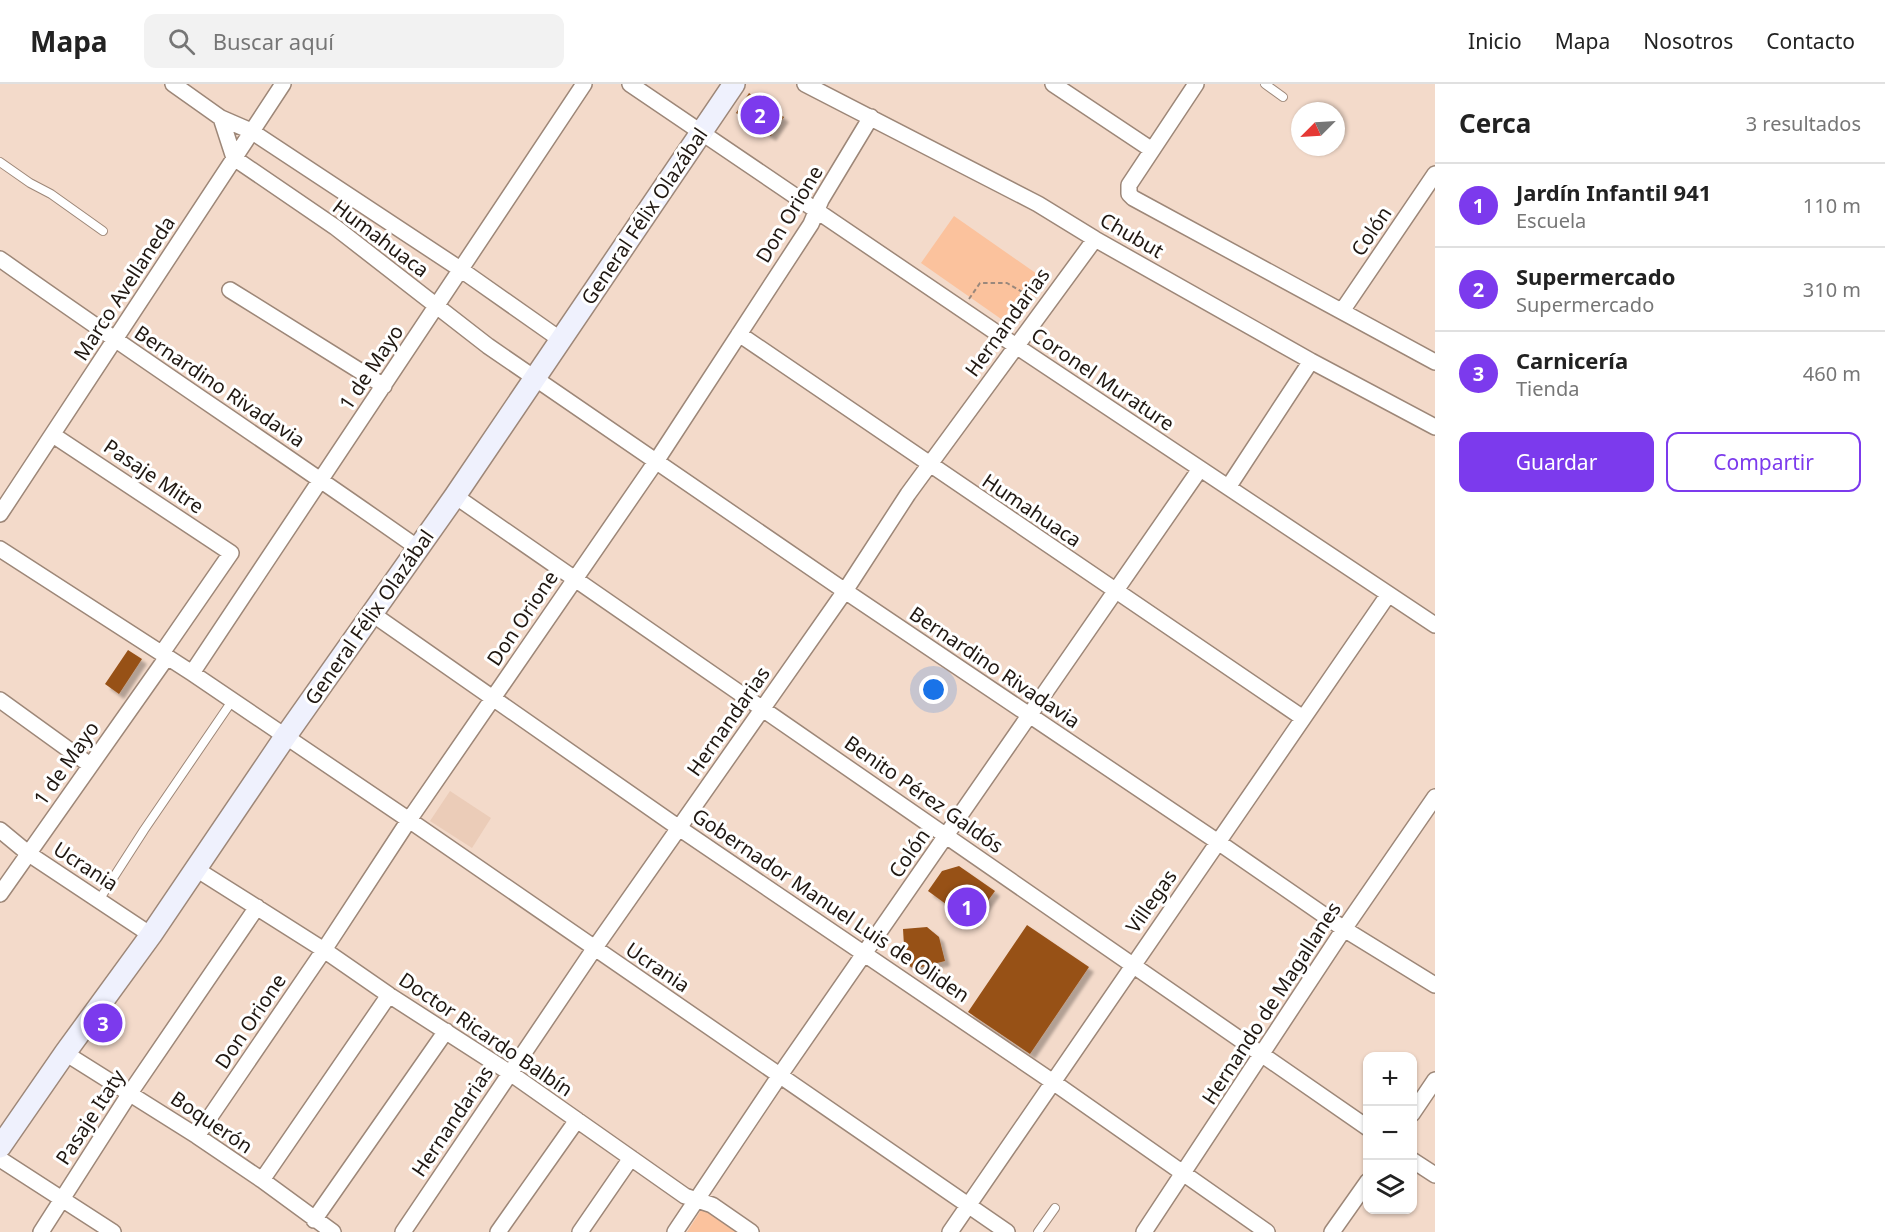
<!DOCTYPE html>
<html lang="es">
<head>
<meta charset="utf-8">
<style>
  body { margin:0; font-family:"Noto Sans",sans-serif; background:#f2f2f2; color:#222 }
  .controls { position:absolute; right:18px; bottom:18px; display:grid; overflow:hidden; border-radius:12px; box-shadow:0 2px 4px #0004 }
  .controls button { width:54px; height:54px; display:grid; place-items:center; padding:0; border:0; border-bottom:2px solid #e0e0e0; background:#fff; color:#222; font:30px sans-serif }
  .compass { position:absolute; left:1291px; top:18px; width:54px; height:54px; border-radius:50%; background:#fff; box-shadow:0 2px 4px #0004; rotate:246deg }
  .you { position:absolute; left:934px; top:606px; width:21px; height:21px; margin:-15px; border:4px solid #fff; border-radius:50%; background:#1a73e8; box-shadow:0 0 0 9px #1a73e833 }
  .badge { display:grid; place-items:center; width:39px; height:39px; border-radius:50%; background:#7c3aed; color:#fff; font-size:20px; font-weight:700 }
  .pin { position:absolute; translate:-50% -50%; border:3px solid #fff; box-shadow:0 2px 6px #0006 }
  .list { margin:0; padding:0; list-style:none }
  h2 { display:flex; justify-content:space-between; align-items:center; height:78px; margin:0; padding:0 24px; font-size:26px }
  h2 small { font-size:20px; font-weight:400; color:#767676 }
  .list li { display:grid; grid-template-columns:39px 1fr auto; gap:18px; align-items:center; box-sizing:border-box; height:84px; padding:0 24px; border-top:2px solid #e0e0e0 }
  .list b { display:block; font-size:22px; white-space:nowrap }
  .list p { margin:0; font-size:20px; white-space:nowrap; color:#767676 }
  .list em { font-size:20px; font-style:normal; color:#767676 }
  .actions { display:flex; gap:12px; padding:18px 24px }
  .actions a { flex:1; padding:14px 0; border:2px solid #7c3aed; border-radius:12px; text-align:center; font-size:21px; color:#7c3aed }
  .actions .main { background:#7c3aed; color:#fff }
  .icon { flex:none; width:33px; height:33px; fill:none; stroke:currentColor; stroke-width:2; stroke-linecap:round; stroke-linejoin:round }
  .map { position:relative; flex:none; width:1435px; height:1148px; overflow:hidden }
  header { display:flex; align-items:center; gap:36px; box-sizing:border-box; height:84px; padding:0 30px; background:#fff; border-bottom:2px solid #e0e0e0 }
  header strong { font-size:28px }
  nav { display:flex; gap:33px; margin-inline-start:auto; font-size:21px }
  .search { width:420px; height:54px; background:#f2f2f2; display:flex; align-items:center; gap:15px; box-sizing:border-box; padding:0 21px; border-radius:12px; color:#767676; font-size:22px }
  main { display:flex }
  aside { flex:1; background:#fff }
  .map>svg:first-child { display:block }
  .built { fill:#ebccb8 }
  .green { fill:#fbc29d }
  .building { fill:#975117; filter:url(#shadow) }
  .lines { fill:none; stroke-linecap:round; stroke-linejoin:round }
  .lane-casing { stroke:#9d8778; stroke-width:10 }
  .street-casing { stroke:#9d8778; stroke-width:18 }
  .secondary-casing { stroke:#9d8778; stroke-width:24 }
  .path { stroke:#9a887c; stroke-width:2; stroke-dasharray:4.5 3; stroke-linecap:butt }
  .lane { stroke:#fff; stroke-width:8 }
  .street { stroke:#fff; stroke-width:15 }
  .secondary { stroke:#eff1fd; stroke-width:21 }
  .labels { text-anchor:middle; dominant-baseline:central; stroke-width:6; stroke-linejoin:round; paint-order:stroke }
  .street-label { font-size:20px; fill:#1f1711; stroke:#fff }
</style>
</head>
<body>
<header>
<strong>Mapa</strong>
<div class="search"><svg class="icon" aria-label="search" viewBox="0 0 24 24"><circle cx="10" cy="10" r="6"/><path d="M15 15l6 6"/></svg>Buscar aquí</div>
<nav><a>Inicio</a><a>Mapa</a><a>Nosotros</a><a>Contacto</a></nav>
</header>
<main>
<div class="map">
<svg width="1435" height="1148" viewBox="0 0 1435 1148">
  <defs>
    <filter id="shadow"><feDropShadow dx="5" dy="5" stdDeviation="1.5" flood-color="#0004"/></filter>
  </defs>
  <rect width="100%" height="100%" fill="#f3daca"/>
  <!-- built -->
  <path class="built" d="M450,707L491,734L472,764L430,737Z"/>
  <!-- green -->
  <path class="green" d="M954,132L1047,197L1014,244L921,179Z
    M703,1123L740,1148H687Z"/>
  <!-- building -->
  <path class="building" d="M749,9L784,33L771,52L736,29Z
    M128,566L142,575L119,610L105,600Z
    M959,782L995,807L972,839L928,807L942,787Z
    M1027,841L1089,883L1030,970L968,928Z
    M927,843L939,853L945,877L914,885L905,879L903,845Z"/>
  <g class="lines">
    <!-- lane casing -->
    <g class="lane-casing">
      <path id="lane" d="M1265,0L1283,13
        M0,78L30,99L51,110L103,147
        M99,816L144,746L232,617
        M1038,1148L1055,1124"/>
    </g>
    <!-- street casing -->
    <g class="street-casing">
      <path id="street" d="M173,0L221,34L251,47L460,185L561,256
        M630,0L1016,262L1435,541
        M805,0L1038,120L1095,155L1311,277L1435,343
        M1053,0L1152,66
        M1196,0L1129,101V110L1133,114L1435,278
        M221,34L234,74L335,143L488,262L845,507L1218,758L1344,845L1435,901
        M0,175C138,273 279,366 418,464
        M230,206L384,302
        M1342,227L1435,90
        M739,250L1303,634
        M53,351L231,469L162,569
        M1229,402L1311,277
        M455,412L1368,1044
        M0,430L283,0
        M0,465L192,589L409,736L1007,1148
        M371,529L679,744L1053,998L1267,1148
        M192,589L584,0
        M0,616L90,681
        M0,746L29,770L151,851
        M196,785L324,866L389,911L510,989L685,1112L712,1121L751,1148
        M0,810L167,573
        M65,969L197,1052L262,1096L333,1148
        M1412,1030L1435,996
        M197,1052L324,866L409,736L657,376L811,140L821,116L871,33
        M0,1075L113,1148
        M1412,1076L1435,1091
        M262,1096L389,911
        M314,1136L446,947
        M41,1148L130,1009L257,823
        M403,1148L594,865L845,507L908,410L1095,155
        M498,1148L577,1036
        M580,1148L631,1074
        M675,1148L780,991L1200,385
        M950,1148L1388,511
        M1144,1148L1344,845L1435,713
        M1332,1148L1368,1097"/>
    </g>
    <!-- secondary casing -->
    <g class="secondary-casing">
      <path id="secondary" d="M0,1063L65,969L151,851L285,653L455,412L734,0"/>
    </g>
    <!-- path -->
    <path class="path" d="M969,215L980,199H1007L1034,215"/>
    <!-- lane -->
    <use href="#lane" class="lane"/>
    <!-- street -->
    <use href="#street" class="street"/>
    <!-- secondary -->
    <use href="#secondary" class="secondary"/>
  </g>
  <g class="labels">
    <!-- street labels -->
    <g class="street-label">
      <text transform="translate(789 130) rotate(-59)">Don Orione</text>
      <text transform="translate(644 132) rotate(-56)">General Félix Olazábal</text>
      <text transform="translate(1371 147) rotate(-56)">Colón</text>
      <text transform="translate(1132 151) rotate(30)">Chubut</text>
      <text transform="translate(381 154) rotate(37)">Humahuaca</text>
      <text transform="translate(124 204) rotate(-57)">Marco Avellaneda</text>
      <text transform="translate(1007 238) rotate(-54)">Hernandarias</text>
      <text transform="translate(371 283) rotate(-56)">1 de Mayo</text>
      <text transform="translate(1103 295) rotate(34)">Coronel Murature</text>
      <text transform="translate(220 302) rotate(34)">Bernardino Rivadavia</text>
      <text transform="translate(154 392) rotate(34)">Pasaje Mitre</text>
      <text transform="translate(1032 426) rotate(34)">Humahuaca</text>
      <text transform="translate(369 533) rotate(-55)">General Félix Olazábal</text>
      <text transform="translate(522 534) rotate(-56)">Don Orione</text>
      <text transform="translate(995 583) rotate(34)">Bernardino Rivadavia</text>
      <text transform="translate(728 637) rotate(-55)">Hernandarias</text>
      <text transform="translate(66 679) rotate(-55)">1 de Mayo</text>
      <text transform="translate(924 710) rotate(35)">Benito Pérez Galdós</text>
      <text transform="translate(909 769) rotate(-55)">Colón</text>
      <text transform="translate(86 782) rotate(33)">Ucrania</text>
      <text transform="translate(1151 817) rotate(-55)">Villegas</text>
      <text transform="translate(831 821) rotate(34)">Gobernador Manuel Luis de Oliden</text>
      <text transform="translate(658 883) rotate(34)">Ucrania</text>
      <text transform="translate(1271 919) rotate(-57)">Hernando de Magallanes</text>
      <text transform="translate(250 937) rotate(-56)">Don Orione</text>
      <text transform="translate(486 950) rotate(34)">Doctor Ricardo Balbín</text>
      <text transform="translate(90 1033) rotate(-57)">Pasaje Itaty</text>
      <text transform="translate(452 1037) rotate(-56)">Hernandarias</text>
      <text transform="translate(212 1038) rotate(34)">Boquerón</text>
    </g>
  </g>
</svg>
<div class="controls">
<button>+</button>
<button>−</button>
<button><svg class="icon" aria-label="layers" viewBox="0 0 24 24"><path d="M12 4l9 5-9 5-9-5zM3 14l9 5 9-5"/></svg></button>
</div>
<svg class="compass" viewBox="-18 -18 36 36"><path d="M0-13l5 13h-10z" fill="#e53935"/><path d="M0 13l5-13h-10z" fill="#767676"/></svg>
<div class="you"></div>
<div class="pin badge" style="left:967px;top:823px">1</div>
<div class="pin badge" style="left:760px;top:31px">2</div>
<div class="pin badge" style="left:103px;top:939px">3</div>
</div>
<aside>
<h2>Cerca<small>3 resultados</small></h2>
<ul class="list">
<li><span class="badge">1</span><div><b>Jardín Infantil 941</b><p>Escuela</p></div><em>110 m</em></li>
<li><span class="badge">2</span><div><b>Supermercado</b><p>Supermercado</p></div><em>310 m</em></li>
<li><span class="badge">3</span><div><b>Carnicería</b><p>Tienda</p></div><em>460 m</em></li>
</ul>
<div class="actions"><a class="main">Guardar</a><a>Compartir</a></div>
</aside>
</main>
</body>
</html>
